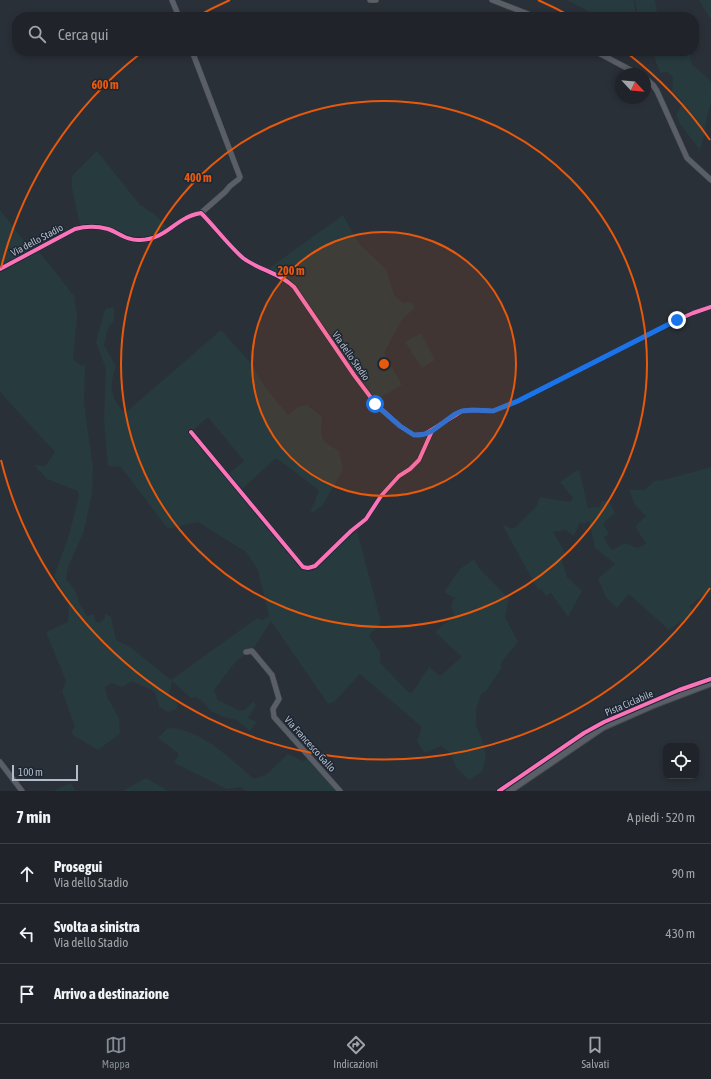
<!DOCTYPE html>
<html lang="it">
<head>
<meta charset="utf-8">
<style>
  body { margin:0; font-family:"Asap Condensed",sans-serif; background:#282c32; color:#f1f3f6 }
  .controls { position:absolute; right:12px; bottom:12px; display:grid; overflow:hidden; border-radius:8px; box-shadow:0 2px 6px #0003 }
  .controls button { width:36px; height:36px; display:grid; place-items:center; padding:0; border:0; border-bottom:1px solid #3d4147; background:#20242a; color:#f1f3f6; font:20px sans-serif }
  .compass { position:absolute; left:615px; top:68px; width:36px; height:36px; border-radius:50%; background:#20242a; box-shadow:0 2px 6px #0003; rotate:116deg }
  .scale { position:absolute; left:12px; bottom:10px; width:66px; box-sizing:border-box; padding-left:4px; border:2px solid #b4bcc9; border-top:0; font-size:11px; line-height:14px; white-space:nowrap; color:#b4bcc9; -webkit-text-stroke:3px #1d2633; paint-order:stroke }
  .stop { position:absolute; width:12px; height:12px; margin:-9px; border:3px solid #1a73e8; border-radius:50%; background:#fff }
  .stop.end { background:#1a73e8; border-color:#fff; box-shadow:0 1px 4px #0008 }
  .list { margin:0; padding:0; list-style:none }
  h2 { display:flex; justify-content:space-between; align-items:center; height:52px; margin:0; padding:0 16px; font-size:17px }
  h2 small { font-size:13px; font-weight:400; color:#a2a4a8 }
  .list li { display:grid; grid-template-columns:26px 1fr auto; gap:12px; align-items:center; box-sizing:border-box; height:60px; padding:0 16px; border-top:1px solid #3d4147 }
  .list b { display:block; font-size:15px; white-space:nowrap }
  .list p { margin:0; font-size:13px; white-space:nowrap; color:#a2a4a8 }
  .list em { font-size:13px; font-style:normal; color:#a2a4a8 }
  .icon { flex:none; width:22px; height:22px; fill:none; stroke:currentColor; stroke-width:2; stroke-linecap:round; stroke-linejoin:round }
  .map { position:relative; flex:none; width:711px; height:791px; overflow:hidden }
  .search { position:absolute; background:#20242a; box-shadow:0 2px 6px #0003; left:12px; right:12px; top:12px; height:44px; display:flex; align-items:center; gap:10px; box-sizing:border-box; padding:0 14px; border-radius:16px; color:#a2a4a8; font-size:15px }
  .sheet { height:232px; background:#20242a }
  nav { display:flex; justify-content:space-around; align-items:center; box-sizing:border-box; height:56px; border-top:1px solid #3d4147; background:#20242a; font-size:11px; color:#a2a4a8 }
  nav a { display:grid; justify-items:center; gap:2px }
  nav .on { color:#848b96 }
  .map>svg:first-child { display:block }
  .green { fill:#273a3e; fill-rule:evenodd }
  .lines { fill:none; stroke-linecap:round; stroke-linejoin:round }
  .minor-casing { stroke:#484c53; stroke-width:6 }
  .tertiary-casing { stroke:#484c53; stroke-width:8 }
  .minor { stroke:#5a5e66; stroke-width:5 }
  .tertiary { stroke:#5a5e66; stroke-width:6 }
  .cycleway-casing { stroke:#1d2633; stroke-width:6 }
  .cycleway { stroke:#fb73b8; stroke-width:4 }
  .route { stroke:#1a73e8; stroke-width:5 }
  .ring { fill:none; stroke:#e8590c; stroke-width:2 }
  .labels { text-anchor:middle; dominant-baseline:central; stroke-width:3; stroke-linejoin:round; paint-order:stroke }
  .street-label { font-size:10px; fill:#b4bcc9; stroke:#1d2633 }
  .centre { fill:#e8590c; stroke:#1d2633; stroke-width:2 }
  .ring-label { font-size:12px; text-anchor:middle; font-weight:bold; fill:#e8590c; stroke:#1d2633; stroke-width:3; stroke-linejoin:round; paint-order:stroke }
</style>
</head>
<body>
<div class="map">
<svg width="711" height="791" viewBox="0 0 711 791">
  <rect width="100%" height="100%" fill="#2a3038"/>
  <!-- green -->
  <path class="green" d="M567,0H634L636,17H594L588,11Z
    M635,0H655L657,14L660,17H638Z
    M699,0H711V20Z
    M666,51H689L692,65L701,72L711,82V103L707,115L704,136L700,150L680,124L676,115L683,102L672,91L673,78L668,72L660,73L654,56Z
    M97,151L140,205L154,214L169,229L150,238L139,239L95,224L80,225L72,188V176Z
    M0,210L32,251L0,269Z
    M343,215L359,244L386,269L394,295L403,303L411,302L415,307L401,321L384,353L402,385L377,399L361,383L292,281L269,268Z
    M39,251L74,296L77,317L73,359L81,366L85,364L84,403L93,468L92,493L84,531L68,567L66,579L75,590L80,605L87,616L94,614L95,621L99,623L105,618V613L111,617L116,640L129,646L171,680L257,618L262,620L269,616L258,570L246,552L198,522L168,529L121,467L108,466L104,421L106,369L96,342L105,309L114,307V320L108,328L104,345L116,366C109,386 110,397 125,413L221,330L250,362L265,387L288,415L300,406L307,405L322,417C320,438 320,441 339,451L343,470L322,506L310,514L319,490L276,458L241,490L308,566L309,572L315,570L357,530L381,622L369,636L380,652V662L408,692L412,693L429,667L440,676L462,657L435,632L454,616L451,606L454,599H456L444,592L460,569L474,559L479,568L509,599L505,617L518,642L501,663V669L486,691L481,694L476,710V725L484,745L486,756L482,772L469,780L456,767L450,753L441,746L425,753L417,742L422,727L360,674L335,701L328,704L271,621L254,648L236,661L214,690L218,700L240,711L245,710L253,701L256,705L248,718L257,722L250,731L235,719L223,717L211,711L201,700L195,697L191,698L172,681L169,694L178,705L175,710L168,712L159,707L155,692L132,681L122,687L112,683L105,687L107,697L119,718L120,734L98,750L71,734L75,726L62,691L66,681L46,632L68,622L69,601L54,576L69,535L79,496L77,491L47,479L34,465L45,466L55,452L0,392V273ZM208,417L244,461L228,474L192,431Z
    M421,333L435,360L422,368L405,342Z
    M711,467V590L689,606L694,613L669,630L629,594L617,608L606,597L598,579L615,564L595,548L589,521L584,524L580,522L574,536L565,530L553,532L566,554L561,557L567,577L582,591L568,617L551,593L546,596L541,589L538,590L502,524L512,529L516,527L536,507L540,497L570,502L573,498L560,482L579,469L588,508L600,507L601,501H609L615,513L603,524L609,534L604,537L606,542L612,550L625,543L637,548L646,544L635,526L646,516L635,505L629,490H645L654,481L664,480Z
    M168,728C202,729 229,758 254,779L266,775L288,754L303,761L309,757L338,791H247L240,787L227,789L174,763L179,754L158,738Z
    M146,778L168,791H124V790Z
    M71,783L75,791H53Z"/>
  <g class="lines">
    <!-- minor casing -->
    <g class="minor-casing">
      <path id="minor" d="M172,0L179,17
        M370,0H376
        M492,0L536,17
        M192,51L240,177L239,179L230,186L225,192L201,213
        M595,51L638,74
        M645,78L653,85L657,91L687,158L711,180
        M0,269L75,229C86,226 97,226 108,229C119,233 128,241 140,240C162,239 169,227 186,218C191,215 196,214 201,213C215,227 228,245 243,258C259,270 280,273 294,287L354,375L375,403L400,426L414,435L425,434L462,411L473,410L493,411L518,401L677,320L693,313L711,307
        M191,432L303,567L308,568L315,566L351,531L366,519L381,496L399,476L410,469L419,460L432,431
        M246,652L252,651L272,675L279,699L273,709L274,717L340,791
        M0,762L22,791"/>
    </g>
    <!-- tertiary casing -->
    <g class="tertiary-casing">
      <path id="tertiary" d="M509,791L603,727L653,705L711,683"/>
    </g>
    <!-- minor -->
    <use href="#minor" class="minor"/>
    <!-- tertiary -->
    <use href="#tertiary" class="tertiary"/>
    <!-- cycleway casing -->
    <g class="cycleway-casing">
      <path id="cycleway" d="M0,269L75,229C86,226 97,226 108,229C119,233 128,241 140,240C162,239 169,227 186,218C191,215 196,214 201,213C215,227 228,245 243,258C259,270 280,273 294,287L354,375L375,403L400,426L414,435L425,434L462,411L473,410L493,411L518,401L677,320L693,313L711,307
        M191,432L303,567L308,568L315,566L351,531L366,519L381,496L399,476L410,469L419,460L432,431
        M499,791L584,733L604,722L679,690L711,679"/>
    </g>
    <!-- cycleway -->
    <use href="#cycleway" class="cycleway"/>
  </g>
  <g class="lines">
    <!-- route -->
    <path class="route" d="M375,404L400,426L414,435H419L425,434L432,431L455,414L462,411L473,410L493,411L518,401L677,320"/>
  </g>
  <!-- distance rings -->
  <circle cx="384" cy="364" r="132" fill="#e8590c" fill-opacity=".12"/>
  <g class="ring">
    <circle cx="384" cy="364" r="132"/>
    <circle cx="384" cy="364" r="263"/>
    <path d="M710 588A395 395 0 0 1 1 460M1 268A395 395 0 0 1 141 53M196 17A395 395 0 0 1 230 0M538 0A395 395 0 0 1 572 17M627 53A395 395 0 0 1 710 140"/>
  </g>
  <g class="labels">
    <!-- street labels -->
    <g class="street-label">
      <text transform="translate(37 240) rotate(-28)">Via dello Stadio</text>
      <text transform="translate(351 356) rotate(55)">Via dello Stadio</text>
      <text transform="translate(629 703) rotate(-23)">Pista Ciclabile</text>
      <text transform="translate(310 744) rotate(48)">Via Francesco Gallo</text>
    </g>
  </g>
  <circle cx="384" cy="364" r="6" class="centre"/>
  <g class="ring-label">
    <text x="105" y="89">600 m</text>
    <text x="198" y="182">400 m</text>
    <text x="291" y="275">200 m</text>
  </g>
</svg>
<div class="controls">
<button><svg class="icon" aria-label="locate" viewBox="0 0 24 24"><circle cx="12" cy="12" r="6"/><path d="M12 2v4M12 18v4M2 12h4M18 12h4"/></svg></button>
</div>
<svg class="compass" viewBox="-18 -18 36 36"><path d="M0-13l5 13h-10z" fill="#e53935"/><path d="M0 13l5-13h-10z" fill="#a2a4a8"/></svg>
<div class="scale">100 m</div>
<div class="stop" style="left:375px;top:404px"></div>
<div class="stop end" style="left:677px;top:320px"></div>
<div class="search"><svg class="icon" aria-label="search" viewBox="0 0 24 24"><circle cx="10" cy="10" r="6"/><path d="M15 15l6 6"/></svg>Cerca qui</div>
</div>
<section class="sheet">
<h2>7 min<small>A piedi · 520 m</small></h2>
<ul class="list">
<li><svg class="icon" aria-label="ahead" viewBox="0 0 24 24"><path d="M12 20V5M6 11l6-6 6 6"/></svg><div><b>Prosegui</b><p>Via dello Stadio</p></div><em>90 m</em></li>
<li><svg class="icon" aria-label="left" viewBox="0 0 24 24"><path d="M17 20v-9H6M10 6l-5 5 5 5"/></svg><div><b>Svolta a sinistra</b><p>Via dello Stadio</p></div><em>430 m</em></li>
<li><svg class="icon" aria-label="arrive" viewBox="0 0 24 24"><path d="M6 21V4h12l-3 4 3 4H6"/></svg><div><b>Arrivo a destinazione</b></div></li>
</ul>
</section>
<nav>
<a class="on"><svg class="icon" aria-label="map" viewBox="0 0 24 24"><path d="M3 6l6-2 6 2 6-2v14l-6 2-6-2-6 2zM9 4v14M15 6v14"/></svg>Mappa</a>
<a><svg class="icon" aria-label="directions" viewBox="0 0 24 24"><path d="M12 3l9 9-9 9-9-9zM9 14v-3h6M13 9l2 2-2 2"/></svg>Indicazioni</a>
<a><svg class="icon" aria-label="saved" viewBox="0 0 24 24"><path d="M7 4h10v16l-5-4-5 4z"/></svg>Salvati</a>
</nav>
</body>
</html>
